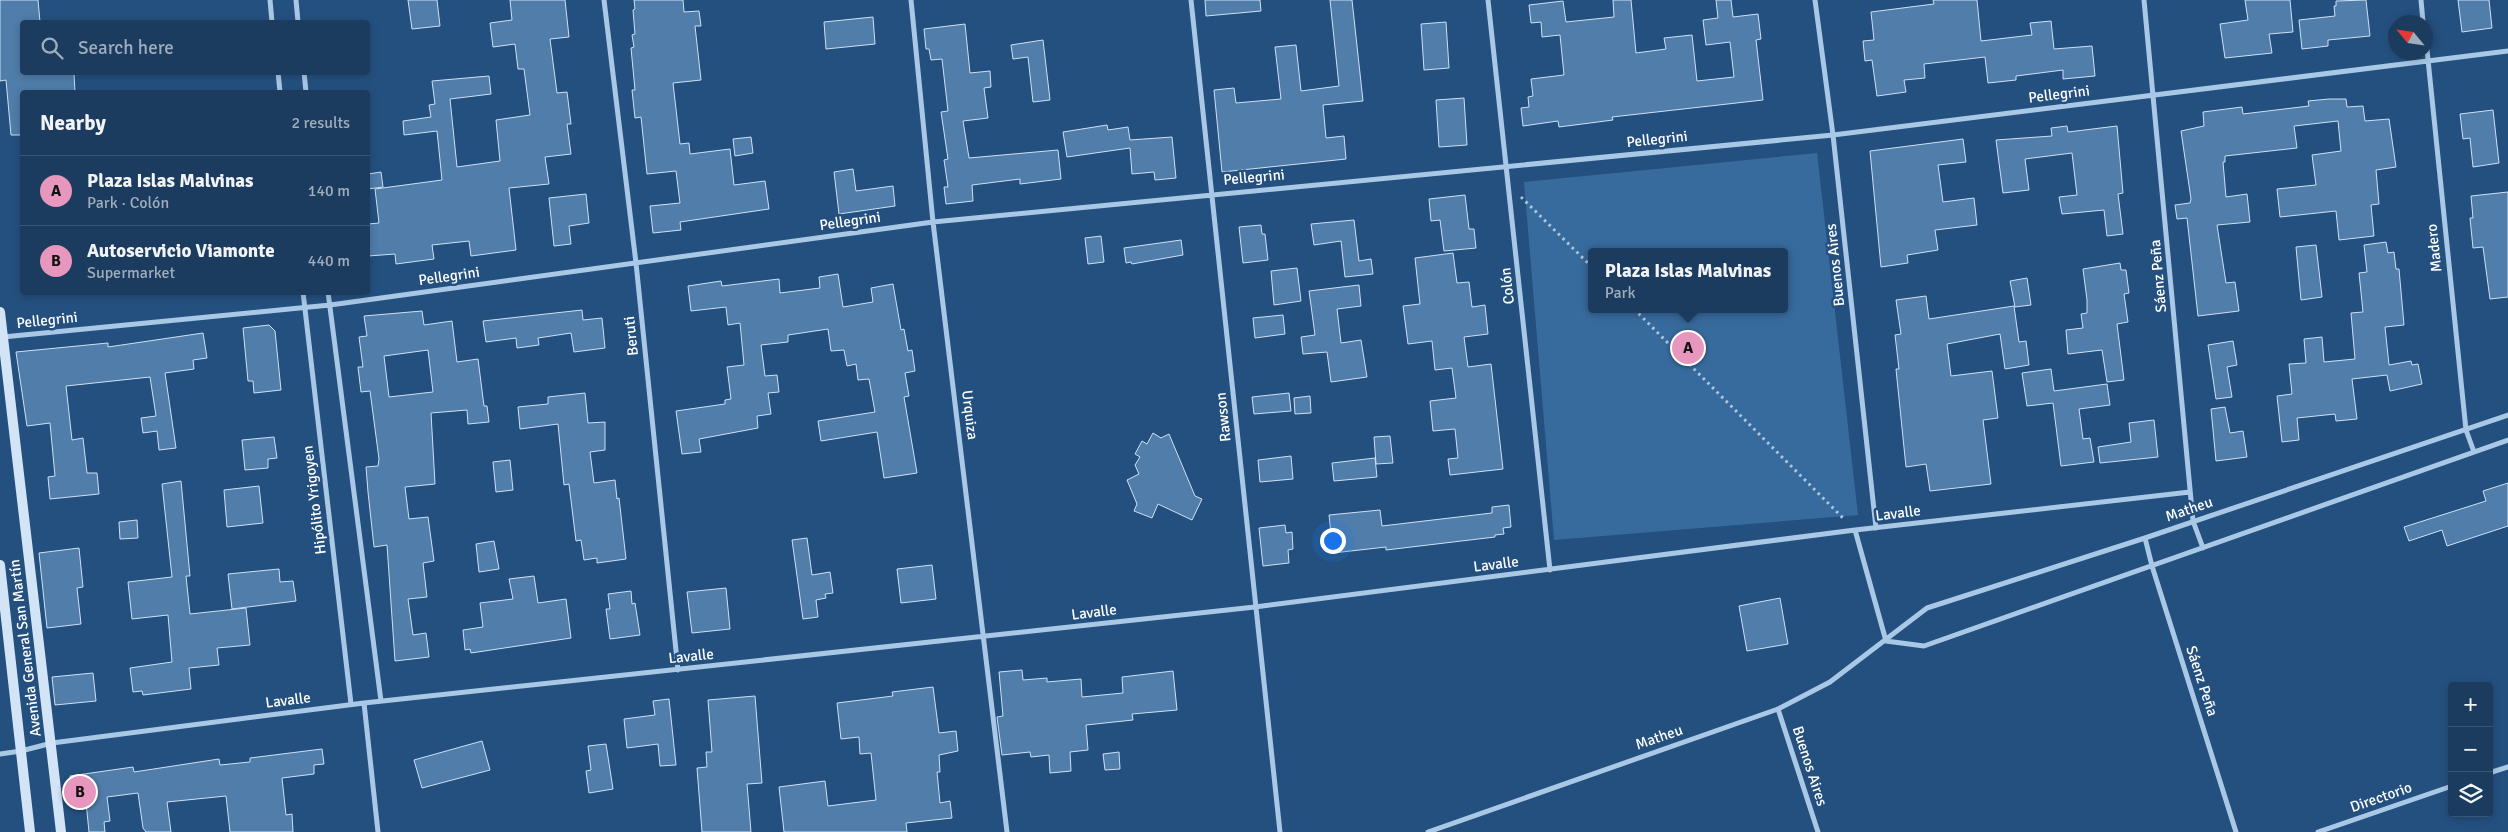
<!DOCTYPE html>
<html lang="en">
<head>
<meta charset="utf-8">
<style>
  body { margin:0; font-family:Signika,sans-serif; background:#244365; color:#f1f3f6 }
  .controls { position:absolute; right:15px; bottom:15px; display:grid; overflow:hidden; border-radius:5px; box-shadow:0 2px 8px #0003 }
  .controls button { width:45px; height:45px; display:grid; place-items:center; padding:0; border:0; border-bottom:1px solid #395674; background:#1b3c5f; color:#f1f3f6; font:25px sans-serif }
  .compass { position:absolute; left:2388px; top:15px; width:45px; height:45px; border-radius:50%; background:#1b3c5f; box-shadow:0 2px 8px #0003; rotate:299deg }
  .you { position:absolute; left:1332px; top:540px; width:18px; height:18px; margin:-12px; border:4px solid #fff; border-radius:50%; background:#1a73e8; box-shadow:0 0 0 8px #1a73e833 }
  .badge { display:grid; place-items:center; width:32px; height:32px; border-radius:50%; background:#e797bd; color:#111; font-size:16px; font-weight:700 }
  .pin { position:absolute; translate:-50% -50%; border:2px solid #fff; box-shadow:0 1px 5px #0006 }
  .popup { position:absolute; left:1588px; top:248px; width:200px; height:65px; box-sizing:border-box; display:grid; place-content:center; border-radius:5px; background:#1b3c5f; filter:drop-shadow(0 1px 4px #0005); font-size:16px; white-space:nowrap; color:#a0adbd }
  .popup b { font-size:19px; color:#f1f3f6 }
  .popup::after { content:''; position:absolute; left:50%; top:100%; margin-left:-10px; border:10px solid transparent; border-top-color:#1b3c5f }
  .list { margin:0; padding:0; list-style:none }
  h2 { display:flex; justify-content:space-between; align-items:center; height:65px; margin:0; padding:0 20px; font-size:21px }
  h2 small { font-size:16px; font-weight:400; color:#a0adbd }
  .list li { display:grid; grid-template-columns:32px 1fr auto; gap:15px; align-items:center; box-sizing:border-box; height:70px; padding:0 20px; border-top:1px solid #395674 }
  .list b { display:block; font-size:19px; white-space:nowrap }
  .list p { margin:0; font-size:16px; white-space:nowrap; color:#a0adbd }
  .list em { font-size:16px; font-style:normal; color:#a0adbd }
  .icon { flex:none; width:28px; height:28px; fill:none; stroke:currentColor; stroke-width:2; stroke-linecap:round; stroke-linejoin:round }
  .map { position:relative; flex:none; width:2508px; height:832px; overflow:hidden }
  .search { position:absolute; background:#1b3c5f; box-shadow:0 2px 8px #0003; left:20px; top:20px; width:350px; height:55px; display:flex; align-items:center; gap:12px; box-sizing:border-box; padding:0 18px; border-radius:5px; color:#a0adbd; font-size:19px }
  .panel { position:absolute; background:#1b3c5f; box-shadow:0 2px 8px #0003; left:20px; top:90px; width:350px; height:205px; border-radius:5px }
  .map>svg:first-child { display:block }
  .green { fill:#386b9d; fill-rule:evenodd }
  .building { fill:#507daa; stroke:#cde1f5; fill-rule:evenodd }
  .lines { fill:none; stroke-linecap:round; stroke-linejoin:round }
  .path { stroke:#a9c8e6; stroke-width:3; stroke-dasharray:2.5 4; stroke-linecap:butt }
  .street { stroke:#a9c8e6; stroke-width:5 }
  .secondary { stroke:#d3e4f6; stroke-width:10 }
  .labels { text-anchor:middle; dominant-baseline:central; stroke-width:5; stroke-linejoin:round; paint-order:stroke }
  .street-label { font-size:15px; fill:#fff; stroke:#24507f }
</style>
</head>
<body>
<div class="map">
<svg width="2508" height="832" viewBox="0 0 2508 832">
  <rect width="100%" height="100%" fill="#24507f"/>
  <!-- green -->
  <path class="green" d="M1817,153L1858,515L1554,540L1524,182ZM1592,252H1784V309H1592Z"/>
  <!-- building -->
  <path class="building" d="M0,0H38L40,22H22V72L74,74L75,92H22V135H11L6,80L0,81Z
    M408,0H437L440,26L412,29Z
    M510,0H565L569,37L550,39L557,93L567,92L571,124H567L571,154L545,157L549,184L509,188L516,250L471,256L469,241L432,245L434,259L396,264L395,254L368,256V224L379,223L375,189L442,180L437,131L404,135L403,121L431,117L429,105L435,104L432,81L489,76L491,94L450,99L457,167L500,161L496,120L530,115L524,69H518L515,44L493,47L490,23L512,20Z
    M634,0H683L684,12L699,11L701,26H695L701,80L673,83L680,144L689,143L690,154L730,149L734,185L765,181L769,209L680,222L681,230L653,233L650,206L680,203L676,171L647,174L641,117L635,118L632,90H635L631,48L634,47L632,35L635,34L633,10L635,9Z
    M1205,0H1260L1261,11L1206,16Z
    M1330,0H1352L1363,101L1323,105L1326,138L1344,136L1346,159L1222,172L1214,90L1234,88L1236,103L1281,99L1275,47L1296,45L1301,91L1339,86Z
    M1613,0H1631L1636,53L1666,49L1664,38L1692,35L1697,81L1734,77L1730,42L1706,45L1703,20L1718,18L1716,0H1731L1733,17L1758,14L1761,39L1756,40L1763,100L1612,117L1613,120L1559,127L1558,121L1523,126L1521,108L1529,107L1528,97L1533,96L1531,79L1564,75L1560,35L1542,37L1541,22L1531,23L1529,5L1563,1L1566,22L1614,17Z
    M1933,0H1977L1981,41L2032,35L2030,23L2051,21L2054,49L2092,46L2095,76L2063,79V70L2016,76V80L1988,83L1985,57L1924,64L1925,78L1904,80L1906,92L1877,96L1872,60L1865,61L1863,41L1874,40L1871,12L1934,4Z
    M2245,0H2290L2293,32L2269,34L2272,53L2225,58L2220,24L2248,20Z
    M2366,0L2370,36L2328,40V46L2302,49L2299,20L2335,16L2334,6H2336V1Z
    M2458,0H2489L2492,28L2462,32Z
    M873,17L875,44L826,49L824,22Z
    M1446,22L1449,68L1424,70L1421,24Z
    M965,24L970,73L990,71L991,87L984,88L988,118L963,121L969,158L1058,150L1061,179L1020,184V179L972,185L973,201L946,204L944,187H948L944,160L948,159L941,112L948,111L942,59L931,60L929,49H926L924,29Z
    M1043,40L1050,100L1033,102L1028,57L1013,59L1011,45Z
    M1464,98L1467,145L1439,147L1436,100Z
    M2329,99H2346L2347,107L2363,106L2365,121L2389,119L2396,167L2376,170L2379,204L2371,205L2374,236L2339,240L2336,211L2280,217L2277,189L2316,185L2312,155L2341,151L2338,121L2294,126L2297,148L2225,156V162H2223L2226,197L2247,194L2250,222L2217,225L2226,283L2235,282L2239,311L2198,316L2187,218L2177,219L2175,205L2190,203L2191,199L2181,131L2204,126L2203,112L2242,107L2243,114L2309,106L2308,101Z
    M2493,110L2499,163L2473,167L2470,138L2463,139L2460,114Z
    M1107,125L1108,130L1128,127L1130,140L1172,137L1176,178L1155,180L1154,172L1132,174L1130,148L1067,157L1063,132Z
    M2067,126L2068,132L2117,126L2123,193L2118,194L2123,234L2107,236L2104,210L2062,214L2059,197L2077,195L2072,153L2025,159L2029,190L2003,193L1996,140L2052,136L2051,128Z
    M751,137L753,153L735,156L733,139Z
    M1963,139L1966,162L1938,165L1943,202L1974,198L1977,225L1935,230L1938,250L1907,255L1908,263L1881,267L1870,151Z
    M853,169L856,191L893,186L895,206L839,214L834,172Z
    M381,172L383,187L368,189V174Z
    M2508,192V297L2490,299L2483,247L2473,248L2470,218H2473L2471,196Z
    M586,194L589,223L569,226L571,244L554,246L549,198Z
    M1465,195L1469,229H1474L1476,248L1444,251L1440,220L1431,221L1429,199Z
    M1354,220L1359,261L1371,259L1373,274L1345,277L1341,241L1314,245L1311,224Z
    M1261,225L1262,234H1265L1268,260L1243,263L1239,227Z
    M1101,236L1104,262L1088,264L1085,238Z
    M1181,240L1183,255L1132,264L1131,262L1126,263L1124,248Z
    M2386,242L2388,253L2394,252L2396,269H2399L2404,325L2385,327L2389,365L2411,361L2412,365L2418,364L2422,384L2390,391L2387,375L2352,379L2357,419L2336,421L2335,414L2297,418L2299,440L2282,442L2277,396L2292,394L2289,364L2306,363L2304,339L2322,337L2324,362L2355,359L2351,313L2363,312L2359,273L2367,272L2364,245Z
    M2316,245L2322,297L2301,300L2296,247Z
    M1453,253L1457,283L1469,282L1472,307L1485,305L1488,334L1464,337L1468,367L1491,364L1503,469L1450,475L1448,459L1458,458L1455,429L1433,431L1430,401L1456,398L1452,368L1435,370L1432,341L1408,344L1403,306L1420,304L1415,258Z
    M2120,263L2121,270H2126L2129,293L2124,294L2128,322L2117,324L2124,380L2107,382L2102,350L2068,354L2066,330L2083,328L2081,314L2087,313V300L2083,269Z
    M1297,268L1301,301L1274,305L1271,271Z
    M838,274L843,307L873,302L871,288L893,284L901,330L904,329L908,351L912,350L915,371L905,373L909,396L904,397L917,473L884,478L877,432L821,441L818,421L875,412L869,379L858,380L856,364L847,366L844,350L831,351L828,329L788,335V342L761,345L765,376L777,375L779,392L768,393L771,414L757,416L758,428L699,439L701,452L682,454L676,411L725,404V400L731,399L727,367L744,365L740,323L728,325L726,307L691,311L688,286L721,281L722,286L779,279L780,293L820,288L819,277Z
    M2027,278L2031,305L2015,307L2010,281Z
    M1359,285L1361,306L1337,309L1341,343L1361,340L1367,377L1331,382L1327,352L1303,354L1301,337L1315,335L1309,291Z
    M1926,296L1929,319L2014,306L2019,342L2026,341L2029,365L2005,369L2000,334L1947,344L1951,376L1992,371L1998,418L1983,420L1991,484L1930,491L1926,464L1906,467L1896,369H1899L1895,335L1901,334L1896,300Z
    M582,310L583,320L602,318L605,348L574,352L571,333L538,338L539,345L517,348L516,338L486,342L483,321Z
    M422,311L424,325L452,321L457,362L478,359L484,406H487L489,422L468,424L467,410L431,413L435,484L405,487L409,519L428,517L434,561L423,563L427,597L408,599L413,635L426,633L429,657L395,661L387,545L374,547L368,492L366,467L378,466L379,459L370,391L361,392L358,367H363L359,337L367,336L364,316ZM428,350L433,392L389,397L384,356Z
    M1283,315L1285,334L1255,338L1253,318Z
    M269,325L275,331L281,390L254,393L253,381H248L243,328Z
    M203,333L207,358L193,360L194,369L165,373L176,448L159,450L157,431L143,433L141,418L156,416L150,377L66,386L72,440L83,438L87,473H97L99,494L50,499L48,477L55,476L50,423L27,426L16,352L108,343V347Z
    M2233,341L2237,365L2227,367L2232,397L2216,399L2208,345Z
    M2051,369L2054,391L2107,384L2110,405L2079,409L2083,439L2090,438L2094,462L2061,466L2053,403L2027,406L2022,373Z
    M585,393L588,423L605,422V450L590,452L594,483L615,480L617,499L619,498L626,559L597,563V558L584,560L581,540L576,541L569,484L564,485L558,424L520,429L518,407L548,404V397Z
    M1289,393L1291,411L1254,414L1252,397Z
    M1310,396L1311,413L1295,414L1294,398Z
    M2225,407L2230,433L2243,431L2247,457L2216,461L2211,409Z
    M2154,420L2158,457L2100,463L2098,447L2131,442L2129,423Z
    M1153,433L1161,438L1169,434L1195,496L1202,499L1192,520L1158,504L1152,518L1134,511L1137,504L1127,480L1139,474L1135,465L1140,457L1135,454L1142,441L1147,444Z
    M1390,436L1393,463L1376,464L1374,437Z
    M274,437L277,458L268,459V468L245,470L242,440Z
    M1291,456L1293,479L1260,482L1258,460Z
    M1375,458L1377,477L1334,481L1332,463Z
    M510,460L513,490L496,492L493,462Z
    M181,481L190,576H186L190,614L246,608L250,645L217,648L219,665L189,668L191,689L143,695L142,691L133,692L130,668L172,662L168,615L132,619L128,582L172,577L162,484Z
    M2508,483V526L2447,546L2442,530L2409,541L2404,527L2486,501L2483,491Z
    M259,486L263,523L227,527L224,490Z
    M1509,505L1511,527L1503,528L1504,534L1495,535V537L1386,550V547L1333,553L1329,515L1380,510L1382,526L1492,513V507Z
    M137,520L138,538L120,539L119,522Z
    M1285,525L1286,533L1292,532L1293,549L1288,550L1289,563L1263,566L1259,528Z
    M807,538L812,575L830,572L833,593L825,594L826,598L816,600L818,617L803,619L792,540Z
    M494,541L499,569L479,572L476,544Z
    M79,548L83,587L77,588L81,624L47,628L39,553Z
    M932,565L936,599L901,603L897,569Z
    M279,569L280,582L293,581L296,601L232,609L228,574Z
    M534,576L538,603L566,599L571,638L471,653L470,649L465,650L463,630L483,627L480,603L513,599L509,579Z
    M726,588L730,629L692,633L687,592Z
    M631,591L632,604L635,603L640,635L610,639L606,609H610L608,594Z
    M1780,598L1788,644L1747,651L1739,606Z
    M1022,670L1023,680L1047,678V682L1081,679L1082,697L1123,693L1122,677L1173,671L1177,710L1132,714L1133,720L1086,725L1088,750L1070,752L1071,771L1050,773L1049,755L1031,757L1030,752L1002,755L997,717L1003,716L999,672Z
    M93,673L96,701L55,705L52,677Z
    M933,687L939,733L956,731L958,751L939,755L940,772H937L940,803L950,801L952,818L906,823L907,832H784L779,787L825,781L828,806L876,800L871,753L860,754L859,737L841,739L837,703L893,696L892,692Z
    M755,696L762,783L747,784L751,832H702L697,768L707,767L706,752H712L708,700Z
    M669,699L676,765L660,766L658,744L627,748L624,719L655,715L653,701Z
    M482,741L490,770L422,788L414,760Z
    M606,744L613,789L589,793L586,771L591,770L588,746Z
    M322,749L324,764L314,765V774L282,778L286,815L292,814L293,832H230L226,796L167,802L171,832H146L143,828L138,793L107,797L110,821L104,822L105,832H89L86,802L73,803L70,776L133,767L134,772L219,759L220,765L250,762V758Z
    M1119,752L1120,769L1105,770L1103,754Z"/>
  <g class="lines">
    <!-- path -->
    <path class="path" d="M1521,197L1592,267
      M1634,309L1844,519"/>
    <!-- street -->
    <path class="street" d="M270,0L272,22
      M296,0L298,22
      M604,0L636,263L678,670
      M911,0L933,222L1007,832
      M1191,0L1280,832
      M1488,0L1550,570
      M1815,0L1833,135L1876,528
      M2144,0L2193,521L2203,548
      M2421,0L2423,22
      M2426,40L2466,430L2474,452
      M278,72L280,92
      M304,72L306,92
      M303,292L351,704
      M328,292L381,701
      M3,337L330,305L933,222L1833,135L2508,51
      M1855,530L1886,641
      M2145,538L2152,566L2236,832
      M1886,641L1924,646L2508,440
      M364,703L378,832
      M1778,709L1818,832
      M0,754L21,751L52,743L364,703L1255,607L1855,530L2190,492
      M2489,773L2508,767
      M1428,832L1778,709L1830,682L1927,608L2145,538L2508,415
      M2318,832L2452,786"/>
    <!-- secondary -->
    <path class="secondary" d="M0,312L61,832
      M0,565L30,832"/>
  </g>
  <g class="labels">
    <!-- street labels -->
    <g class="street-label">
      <text transform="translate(2059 94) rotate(-7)">Pellegrini</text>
      <text transform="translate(1657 139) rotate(-6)">Pellegrini</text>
      <text transform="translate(1254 177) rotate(-5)">Pellegrini</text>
      <text transform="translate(850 221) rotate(-8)">Pellegrini</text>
      <text transform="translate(2434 248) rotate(-96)">Madero</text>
      <text transform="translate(1835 265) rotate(-96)">Buenos Aires</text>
      <text transform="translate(449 276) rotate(-8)">Pellegrini</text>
      <text transform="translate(2158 276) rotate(-95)">Sáenz Peña</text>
      <text transform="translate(1507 286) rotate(-96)">Colón</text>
      <text transform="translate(47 320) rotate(-6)">Pellegrini</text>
      <text transform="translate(631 336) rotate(-96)">Beruti</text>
      <text transform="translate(970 415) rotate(83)">Urquiza</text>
      <text transform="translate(1223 417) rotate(-96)">Rawson</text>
      <text transform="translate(314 500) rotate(-97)">Hipólito Yrigoyen</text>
      <text transform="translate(2189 509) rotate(-19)">Matheu</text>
      <text transform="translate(1898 513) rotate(-7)">Lavalle</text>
      <text transform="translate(1496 564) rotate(-7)">Lavalle</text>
      <text transform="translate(1094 612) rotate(-7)">Lavalle</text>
      <text transform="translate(25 648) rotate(-97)">Avenida General San Martín</text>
      <text transform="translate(691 656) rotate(-6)">Lavalle</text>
      <text transform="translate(2202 681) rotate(72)">Sáenz Peña</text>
      <text transform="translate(288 700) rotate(-7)">Lavalle</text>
      <text transform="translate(1659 737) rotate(-19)">Matheu</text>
      <text transform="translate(1810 766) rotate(72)">Buenos Aires</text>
      <text transform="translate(2381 797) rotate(-19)">Directorio</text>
    </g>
  </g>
</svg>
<div class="controls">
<button>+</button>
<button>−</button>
<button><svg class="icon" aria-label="layers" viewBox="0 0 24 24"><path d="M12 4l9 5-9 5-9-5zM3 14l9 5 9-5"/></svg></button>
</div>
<svg class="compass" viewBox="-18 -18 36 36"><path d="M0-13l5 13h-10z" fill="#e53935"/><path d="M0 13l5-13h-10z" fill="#a0adbd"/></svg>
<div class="you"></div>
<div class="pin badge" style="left:1688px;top:348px">A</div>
<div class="popup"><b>Plaza Islas Malvinas</b>Park</div>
<div class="pin badge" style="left:80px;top:792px">B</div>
<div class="search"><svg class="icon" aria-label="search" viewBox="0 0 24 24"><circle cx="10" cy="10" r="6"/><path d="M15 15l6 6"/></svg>Search here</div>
<section class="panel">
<h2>Nearby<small>2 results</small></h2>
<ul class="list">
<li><span class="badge">A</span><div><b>Plaza Islas Malvinas</b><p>Park · Colón</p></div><em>140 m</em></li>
<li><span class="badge">B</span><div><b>Autoservicio Viamonte</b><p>Supermarket</p></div><em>440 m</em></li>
</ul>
</section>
</div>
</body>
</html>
